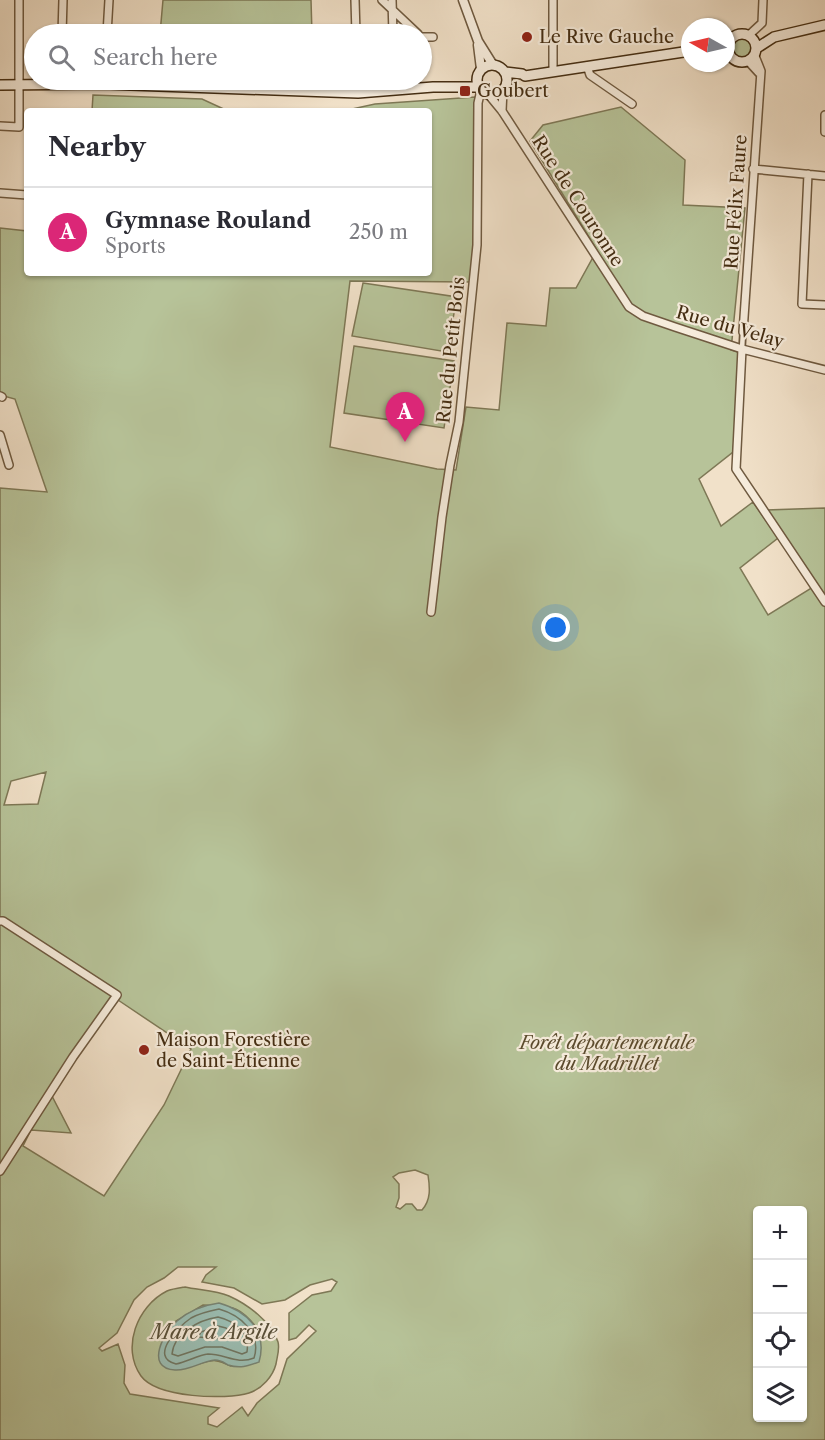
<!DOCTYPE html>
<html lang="en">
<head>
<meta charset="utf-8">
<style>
  body { margin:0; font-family:"Libre Caslon Text",serif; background:#f7f7f7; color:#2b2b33 }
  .controls { position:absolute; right:18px; bottom:18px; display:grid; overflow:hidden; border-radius:6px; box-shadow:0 2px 4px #0004 }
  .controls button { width:54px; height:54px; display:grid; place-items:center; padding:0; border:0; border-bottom:2px solid #e1e1e2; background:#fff; color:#2b2b33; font:30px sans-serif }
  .compass { position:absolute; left:681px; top:18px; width:54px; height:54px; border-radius:50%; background:#fff; box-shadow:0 2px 4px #0004; rotate:278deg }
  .you { position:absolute; left:556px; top:628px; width:21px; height:21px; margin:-15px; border:4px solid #fff; border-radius:50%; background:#1a73e8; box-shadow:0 0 0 9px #1a73e833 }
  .badge { display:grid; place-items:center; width:39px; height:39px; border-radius:50%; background:#db2777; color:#fff; font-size:20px; font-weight:700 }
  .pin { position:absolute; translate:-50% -50px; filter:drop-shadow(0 2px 3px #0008) }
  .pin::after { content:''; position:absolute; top:32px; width:21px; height:18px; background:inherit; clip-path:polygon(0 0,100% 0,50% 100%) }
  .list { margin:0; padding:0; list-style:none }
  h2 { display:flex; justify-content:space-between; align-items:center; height:78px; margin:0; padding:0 24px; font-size:26px }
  h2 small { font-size:20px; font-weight:400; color:#7c7c81 }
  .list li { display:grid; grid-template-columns:39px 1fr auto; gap:18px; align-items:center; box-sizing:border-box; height:90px; padding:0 24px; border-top:2px solid #e1e1e2 }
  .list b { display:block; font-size:22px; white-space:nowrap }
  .list p { margin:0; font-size:20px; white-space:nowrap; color:#7c7c81 }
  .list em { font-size:20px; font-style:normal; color:#7c7c81 }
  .icon { flex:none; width:33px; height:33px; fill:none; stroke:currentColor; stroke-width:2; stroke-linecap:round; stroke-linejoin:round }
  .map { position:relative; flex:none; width:825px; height:1440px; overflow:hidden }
  .search { position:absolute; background:#fff; box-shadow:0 2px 4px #0004; left:24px; top:24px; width:408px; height:66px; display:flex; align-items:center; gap:15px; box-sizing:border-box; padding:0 21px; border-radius:33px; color:#7c7c81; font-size:22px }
  .panel { position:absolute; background:#fff; box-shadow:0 2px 4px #0004; left:24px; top:108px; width:408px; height:168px; border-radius:6px }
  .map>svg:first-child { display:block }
  .green { fill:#b7c399; stroke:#7e7856; stroke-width:1.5; fill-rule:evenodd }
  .water { fill:#9bbeb3; stroke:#788473; stroke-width:1.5 }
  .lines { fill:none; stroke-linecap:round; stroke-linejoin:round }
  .shore { stroke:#707662; stroke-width:1.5 }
  .pedestrian-casing { stroke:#6f5a40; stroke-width:8 }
  .minor-casing { stroke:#6f5a40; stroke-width:10 }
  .tertiary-casing { stroke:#6f5a40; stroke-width:11 }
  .secondary-casing { stroke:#442d12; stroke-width:12 }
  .pedestrian { stroke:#f6ecdc; stroke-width:4.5 }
  .minor { stroke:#f6ecdc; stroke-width:7 }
  .tertiary { stroke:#f6ecdc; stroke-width:8 }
  .secondary { stroke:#f6ecdc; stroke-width:9 }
  .poi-dot { fill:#8f2418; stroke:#f6ecdc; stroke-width:2 }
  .labels { text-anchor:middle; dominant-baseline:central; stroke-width:4.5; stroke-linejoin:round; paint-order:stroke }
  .poi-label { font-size:18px; fill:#442d12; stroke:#f6ecdc; text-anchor:start }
  .street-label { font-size:18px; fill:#442d12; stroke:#f6ecdc }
  .park-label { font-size:18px; font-style:italic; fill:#5b4b2d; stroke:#f6ecdc }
  .water-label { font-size:20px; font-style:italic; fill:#5a513a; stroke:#f6ecdc }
</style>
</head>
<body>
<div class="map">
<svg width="825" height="1440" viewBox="0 0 825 1440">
  <rect width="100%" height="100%" fill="#f1e1c9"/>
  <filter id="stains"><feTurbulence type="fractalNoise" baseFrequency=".00333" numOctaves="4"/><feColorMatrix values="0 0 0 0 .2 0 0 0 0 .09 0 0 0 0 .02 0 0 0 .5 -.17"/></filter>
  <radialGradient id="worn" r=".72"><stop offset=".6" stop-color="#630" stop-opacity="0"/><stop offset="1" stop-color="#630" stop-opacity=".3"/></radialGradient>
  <!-- green -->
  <path class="green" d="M163,0H311L312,34H160Z
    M732 47a11 11 0 1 1 22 0a11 11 0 1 1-22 0Z
    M93,95L202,99L228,111H92Z
    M475,97L476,99V245L473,282L350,281L330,447L437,469L456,470L466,407L499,410L507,323L546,326L550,288H576L597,250L530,141L543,125L621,107L685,160L683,205L745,208L731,350L741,353L733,452L699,479L721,526L753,502L778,538L740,568L768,615L810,589L816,583L767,510L825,508V1440H0V488L47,492L15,399L0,395V228L27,231V273H429V111H343L375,104ZM46,772L38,804L4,805L11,781ZM118,1000L191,1049L164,1105L104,1196L23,1146L31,1130L71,1133L52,1096L84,1046ZM415,1170L428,1175C430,1188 431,1200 422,1210H417L412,1204H406L400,1209L396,1207L399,1198V1184L393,1177L399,1173ZM758,1210H802V1418H758ZM178,1267H216L206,1275L202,1282L234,1288L262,1304L285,1300L310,1285L332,1279L337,1282L331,1291L312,1295L289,1313V1340L296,1338L309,1325L316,1331L287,1359L279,1384L257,1403L248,1416L242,1407L217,1427L208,1424V1417L219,1408L130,1394L124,1383L125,1365L118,1344L102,1351L99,1348L117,1333L134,1300L147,1287L164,1278Z
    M363,283L457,297L447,352L352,336Z
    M354,346L454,361L444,428L344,413Z
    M185,1287C198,1290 216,1290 229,1296C247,1304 272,1322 278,1342C280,1349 277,1357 276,1364C273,1376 262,1389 249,1393C226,1400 157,1398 141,1376C121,1348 137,1306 167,1291C172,1289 179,1288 185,1287ZM203,1305C232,1307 238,1304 257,1328L231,1366C212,1357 212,1361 194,1365L176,1321Z"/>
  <!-- water -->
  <path class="water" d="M219,1303C247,1311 268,1331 259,1362C248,1366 240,1369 228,1365C223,1362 221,1360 215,1360C202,1361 189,1371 175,1370C144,1368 164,1332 177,1321C190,1310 204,1305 219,1303Z"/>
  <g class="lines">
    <!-- shore -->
    <path class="shore" d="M219,1309C240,1315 262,1333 254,1358C237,1365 225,1354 208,1354C198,1355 187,1362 176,1364C148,1357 179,1326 191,1318C200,1313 209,1311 219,1309Z
      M218,1317C235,1321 250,1333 247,1352L242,1354L222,1347H205L178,1356L172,1354C174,1333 199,1320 218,1317Z
      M218,1326L226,1328L235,1337V1340L198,1337L201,1332Z"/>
    <!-- pedestrian casing -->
    <g class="pedestrian-casing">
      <path id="pedestrian" d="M742,349L743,332"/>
    </g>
    <!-- minor casing -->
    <g class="minor-casing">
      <path id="minor" d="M355,0L356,34
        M382,0L418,34
        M392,0L393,34
        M553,0V72
        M62,34L63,0
        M107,34L109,0
        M749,35L762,23L763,0
        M422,37H433
        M748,61L759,73
        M587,66L590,75L632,104
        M357,80L358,93
        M394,80V90
        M488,94L502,111L629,307L643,316L675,327L742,349L825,370
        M502,111L503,89
        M825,115V132
        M0,126L19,127V0
        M753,169L825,176
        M808,174L802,304L825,305
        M0,193L27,195
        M743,332L761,71L755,56
        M742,349L736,469L825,602
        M0,396L2,397
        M0,435L9,465
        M431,612L442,517L450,465L459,422L477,245L478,103L481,90
        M0,921H3L117,995L73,1057L0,1171"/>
    </g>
    <!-- tertiary casing -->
    <g class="tertiary-casing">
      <path id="tertiary" d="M463,0L478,41L493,65
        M478,45L481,69"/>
    </g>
    <!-- secondary casing -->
    <g class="secondary-casing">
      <path id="secondary" d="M728 48a14 14 0 1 1 28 0a14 14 0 1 1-28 0Z
        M757,48L774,37L825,25
        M477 80a15 15 0 1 1 30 0a15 15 0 1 1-30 0Z
        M505,72L522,74L525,76L690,51
        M0,85L103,84L358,93L433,87H479"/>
    </g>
    <!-- pedestrian -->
    <use href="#pedestrian" class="pedestrian"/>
    <!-- minor -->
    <use href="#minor" class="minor"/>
    <!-- tertiary -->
    <use href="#tertiary" class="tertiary"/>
    <!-- secondary -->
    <use href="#secondary" class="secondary"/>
  </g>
  <!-- markers -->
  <g class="poi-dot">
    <circle cx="527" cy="37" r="6"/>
    <rect x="459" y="85" width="12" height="12" rx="3"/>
    <circle cx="144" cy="1050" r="6"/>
  </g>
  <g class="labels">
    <!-- poi labels -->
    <g class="poi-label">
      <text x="539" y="37">Le Rive Gauche</text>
      <text x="477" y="91">Goubert</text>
      <text x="156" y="1040">Maison Forestière<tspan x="156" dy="21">de Saint-Étienne</tspan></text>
    </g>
    <!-- street labels -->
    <g class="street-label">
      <text transform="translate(578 201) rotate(57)">Rue de Couronne</text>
      <text transform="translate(736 202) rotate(-86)">Rue Félix Faure</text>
      <text transform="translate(730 327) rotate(16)">Rue du Velay</text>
      <text transform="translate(451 350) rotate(-84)">Rue du Petit Bois</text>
    </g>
    <!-- park labels -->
    <g class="park-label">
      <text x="607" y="1043">Forêt départementale<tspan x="607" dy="21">du Madrillet</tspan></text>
    </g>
    <!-- water labels -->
    <g class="water-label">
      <text x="214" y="1332">Mare à Argile</text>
    </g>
  </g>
  <rect width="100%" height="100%" filter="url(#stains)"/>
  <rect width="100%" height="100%" fill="url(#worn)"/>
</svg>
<div class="controls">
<button>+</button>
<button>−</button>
<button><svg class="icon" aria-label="locate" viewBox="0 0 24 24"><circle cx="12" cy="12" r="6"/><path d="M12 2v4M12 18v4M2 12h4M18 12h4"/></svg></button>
<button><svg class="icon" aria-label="layers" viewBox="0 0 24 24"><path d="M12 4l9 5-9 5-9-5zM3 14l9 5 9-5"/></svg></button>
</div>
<svg class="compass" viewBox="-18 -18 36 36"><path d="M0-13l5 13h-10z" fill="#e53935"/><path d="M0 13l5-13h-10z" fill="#7c7c81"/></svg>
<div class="you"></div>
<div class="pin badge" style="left:405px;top:442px">A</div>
<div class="search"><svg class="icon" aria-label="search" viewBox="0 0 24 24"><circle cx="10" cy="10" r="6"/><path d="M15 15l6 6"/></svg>Search here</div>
<section class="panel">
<h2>Nearby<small></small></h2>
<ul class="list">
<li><span class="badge">A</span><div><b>Gymnase Rouland</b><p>Sports</p></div><em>250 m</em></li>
</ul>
</section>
</div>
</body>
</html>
